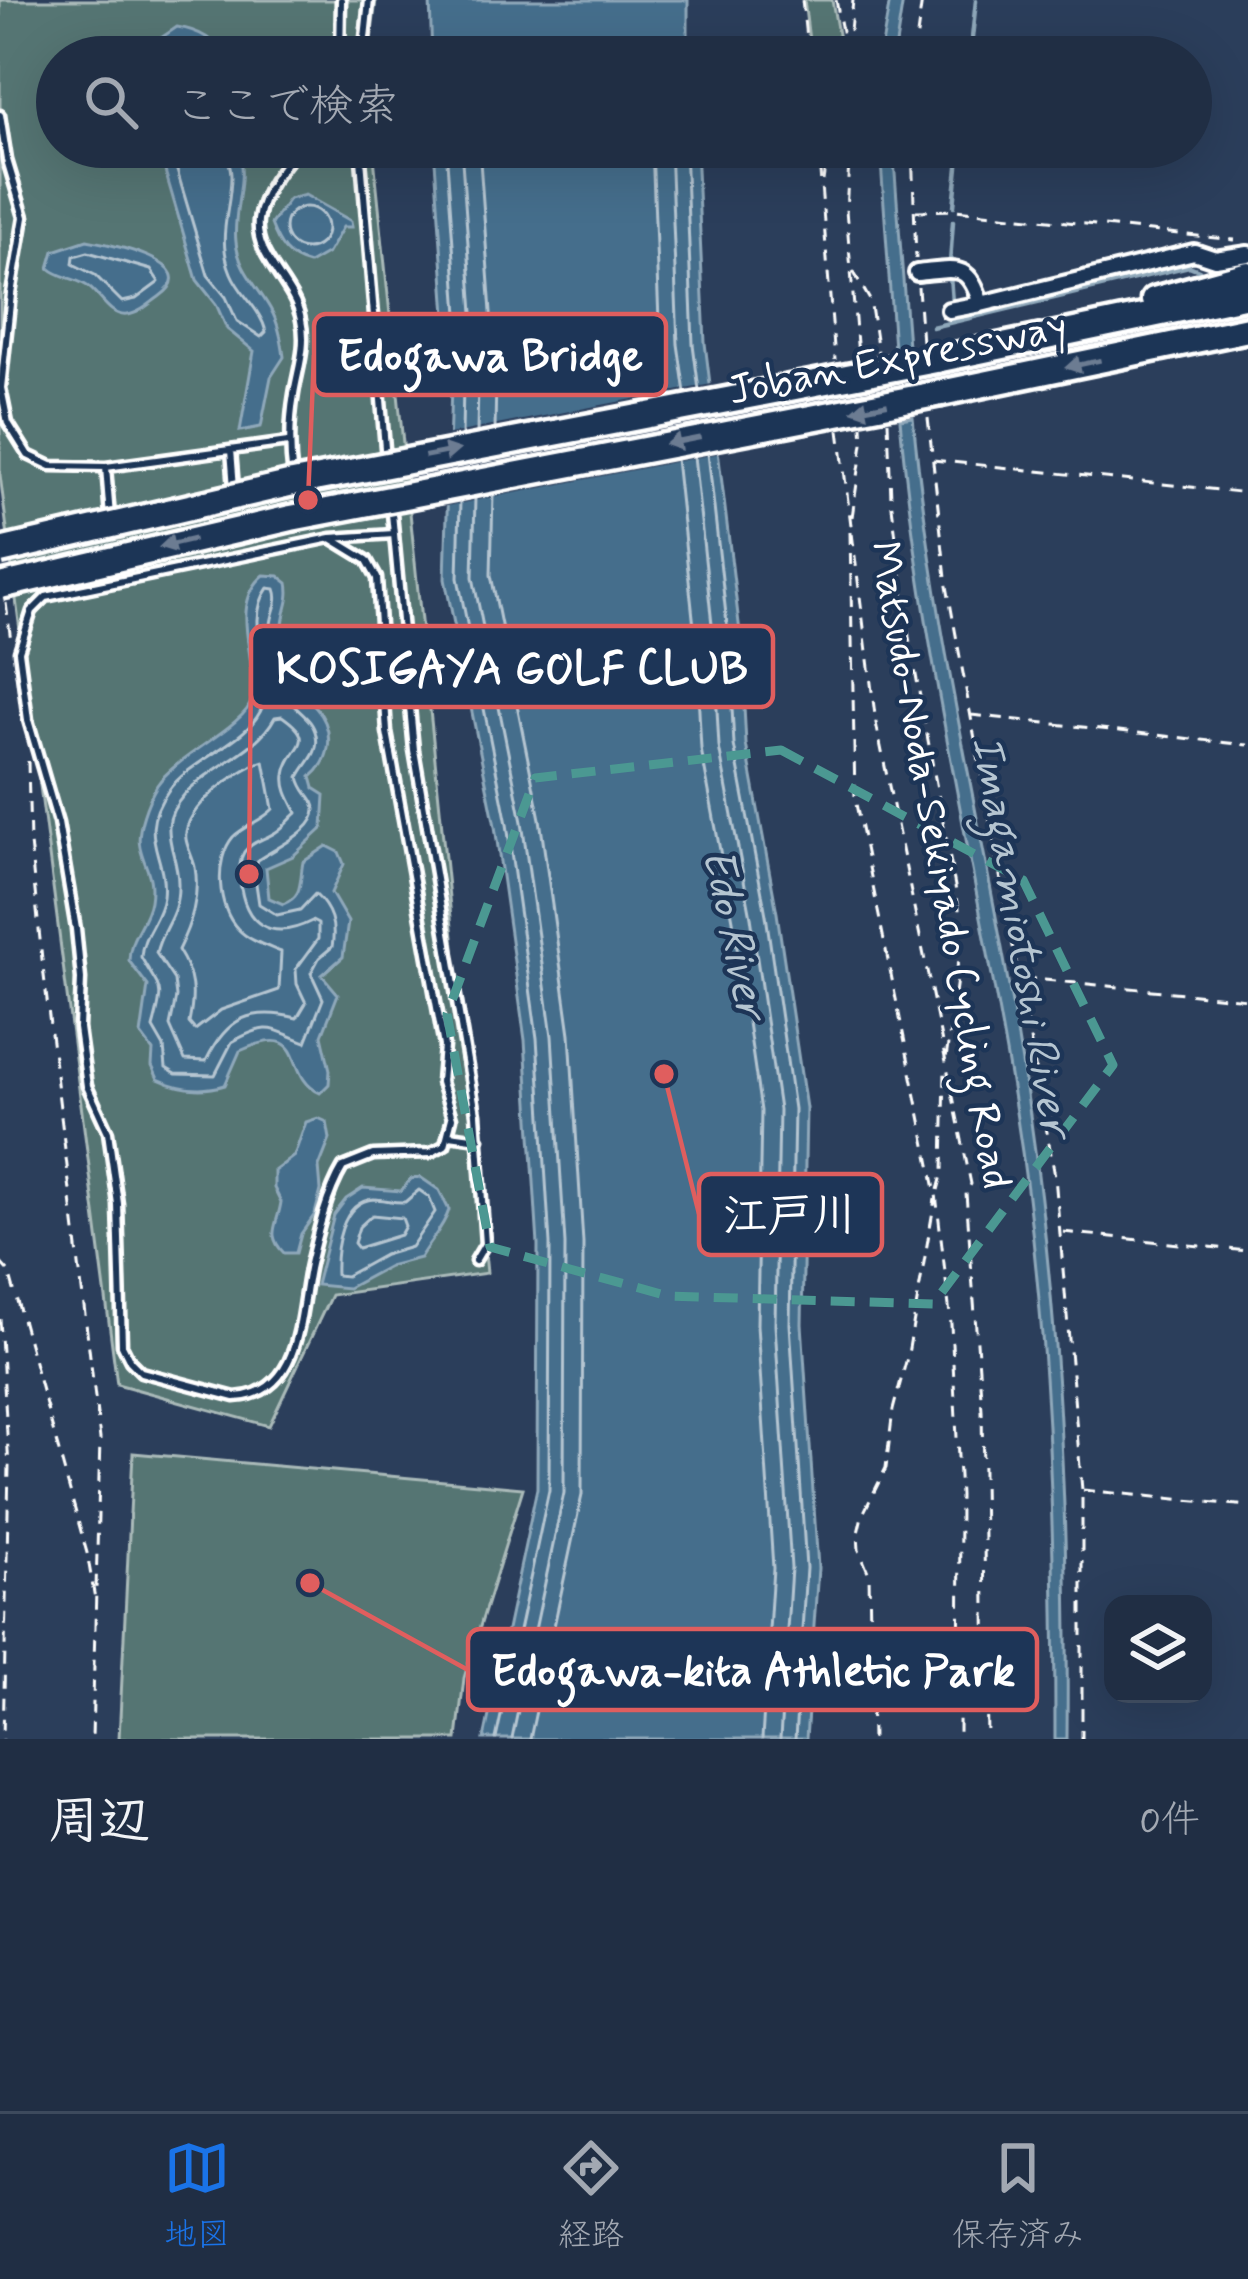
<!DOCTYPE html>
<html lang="ja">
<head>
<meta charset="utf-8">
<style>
  body { margin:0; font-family:Mynerve,"Klee One",sans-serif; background:#28364b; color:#f1f3f6 }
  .controls { position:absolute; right:36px; bottom:36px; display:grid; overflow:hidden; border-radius:24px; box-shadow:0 12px 48px #0002 }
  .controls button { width:108px; height:108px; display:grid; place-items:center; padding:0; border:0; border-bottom:3px solid #3d4a5d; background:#202e44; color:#f1f3f6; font:60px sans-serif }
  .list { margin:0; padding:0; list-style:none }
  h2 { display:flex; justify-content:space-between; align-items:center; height:156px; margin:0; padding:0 48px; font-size:51px }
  h2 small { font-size:39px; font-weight:400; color:#a2a8b2 }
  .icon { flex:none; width:66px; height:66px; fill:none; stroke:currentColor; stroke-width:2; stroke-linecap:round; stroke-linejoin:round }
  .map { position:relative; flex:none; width:1248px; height:1739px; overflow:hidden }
  .search { position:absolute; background:#202e44; box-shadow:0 12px 48px #0002; left:36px; right:36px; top:36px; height:132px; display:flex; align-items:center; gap:30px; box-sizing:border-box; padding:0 42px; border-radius:66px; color:#a2a8b2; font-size:45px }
  .sheet { height:372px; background:#202e44 }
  nav { display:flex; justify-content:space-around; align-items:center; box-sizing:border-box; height:168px; border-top:3px solid #3d4a5d; background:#202e44; font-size:33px; color:#a2a8b2 }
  nav a { display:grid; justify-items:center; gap:6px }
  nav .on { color:#1a73e8 }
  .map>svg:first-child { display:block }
  .green { fill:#557473; stroke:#aabab9; stroke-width:3 }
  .water { fill:#456e8c; stroke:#8fa8ba; stroke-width:3 }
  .pier { fill:#2b3e5b }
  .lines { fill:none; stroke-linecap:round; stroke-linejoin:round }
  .shore { stroke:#b5c5d1; stroke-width:3 }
  .stream { stroke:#8fa8ba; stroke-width:4.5 }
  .service-casing { stroke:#fff; stroke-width:15 }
  .minor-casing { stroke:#fff; stroke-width:22 }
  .motorway-casing { stroke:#fff; stroke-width:33 }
  .path { stroke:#fff; stroke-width:3; stroke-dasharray:12 9; stroke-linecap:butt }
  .service { stroke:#1d3557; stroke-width:6 }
  .minor { stroke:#1d3557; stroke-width:14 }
  .motorway { stroke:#1d3557; stroke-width:24 }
  .motorway-bridge-casing { stroke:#fff; stroke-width:33; stroke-linecap:butt }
  .motorway-bridge { stroke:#1d3557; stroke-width:24 }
  .oneway { fill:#6c7c92 }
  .marked { fill:none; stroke:#4b9892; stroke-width:9; stroke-dasharray:24 15; stroke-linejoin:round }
  .labels { text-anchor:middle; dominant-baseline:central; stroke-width:9; stroke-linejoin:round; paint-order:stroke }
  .street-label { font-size:42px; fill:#fff; stroke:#1d3557 }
  .water-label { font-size:45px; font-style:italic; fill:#b5c5d1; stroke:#1d3557 }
  .leader { fill:none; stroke:#e05e5e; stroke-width:4.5 }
  .callout-dot { fill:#e05e5e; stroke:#1d3557; stroke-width:4.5 }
  .callout { fill:#1d3557; stroke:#e05e5e; stroke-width:4.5 }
  .callout-label { font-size:45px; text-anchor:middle; font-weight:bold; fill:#fff }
</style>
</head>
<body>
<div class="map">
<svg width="1248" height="1739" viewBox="0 0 1248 1739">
  <rect width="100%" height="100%" fill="#2b3e5b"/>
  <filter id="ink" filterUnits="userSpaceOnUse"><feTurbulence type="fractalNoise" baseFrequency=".00833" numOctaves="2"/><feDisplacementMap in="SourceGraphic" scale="24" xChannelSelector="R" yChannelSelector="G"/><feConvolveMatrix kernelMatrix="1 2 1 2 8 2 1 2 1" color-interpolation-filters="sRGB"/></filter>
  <g filter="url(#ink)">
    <!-- green -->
    <path class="green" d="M0,0H376L369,57H57V147H373L487,1273L331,1295L269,1426L117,1384L0,475Z
      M804,0H832L842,57H811Z
      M133,1453L523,1488L464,1678L457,1739H119Z"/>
    <!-- water -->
    <path class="water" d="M430,0H688V57H432Z
      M890,0H903L894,57H880Z
      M177,27C197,30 215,38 223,57H140L146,48Z
      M158,147H237C249,180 232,208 236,242C239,271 258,286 271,310C279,324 282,341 284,357L271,377L261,427L240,431L254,351L227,329L216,304L197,280Z
      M434,147H696L705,343L740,632L746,744L777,913L806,1108L802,1324L818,1568L806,1739H484L537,1488L538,1245L525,1040L495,826L445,579L451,385Z
      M880,147H893L908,346L894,349Z
      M305,195L351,221L352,227H343L328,253L309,264C287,259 279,245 271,224L289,199Z
      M87,240C109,244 208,263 159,297C150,303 139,314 127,315C111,317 101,297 90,288C77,277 61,279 49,268L54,251Z
      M913,417C935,652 996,881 1030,1115C1060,1322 1069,1530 1067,1739H1055C1055,1529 1049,1319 1016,1112C979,880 921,653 900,419Z
      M264,575L279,576L288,583C292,601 282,613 283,630C284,638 296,691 300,696C304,701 312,703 316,708C335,729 332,760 311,777L314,788L325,795L323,828L293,856L266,868L269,898L283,904C304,896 299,881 303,862L327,846L339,852L344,864L331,893L348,922L343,957L322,975L338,994L322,1035L330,1070L329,1084L320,1093C281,1075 311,1019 240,1051L225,1085C202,1092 179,1089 158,1079L152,1066L153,1051L141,1035L148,986L129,961C129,935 146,924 150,901C154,875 145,869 140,847C136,830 148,800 157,785C176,756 247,725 252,699C259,660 227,606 264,575Z
      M318,1118L327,1122L330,1139L319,1167L321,1190L315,1214L301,1234L296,1253H284C265,1234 278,1225 281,1202L274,1188V1171L294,1156L306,1122Z
      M420,1177L439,1190L449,1210C444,1227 429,1242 420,1258L389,1266L348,1288L316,1285L334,1215L346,1199L363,1188L401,1191L410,1179Z"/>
    <!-- pier -->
    <path class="pier" d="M717,383L726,452L442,507L444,435Z"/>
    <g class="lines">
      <!-- shore -->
      <path class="shore" d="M170,147L208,275L226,297L237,321L261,337L266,332C261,309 240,295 231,273C216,237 231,210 231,176C231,166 227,157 226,147
        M446,147L463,384L462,435
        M461,147L478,382L477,433
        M479,147L496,381L495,429
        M652,147L660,345L667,396
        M670,147L678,344L685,393
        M685,147L693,344L699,390
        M285 228a21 21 0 1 1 42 0a21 21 0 1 1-42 0Z
        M88,252L151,270L159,282L136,299L122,302L95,275L73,264L74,256Z
        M708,453L728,633L734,745L766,915L794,1109L790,1324L806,1568L795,1739
        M694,456L713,634L719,747L751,917L779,1110L775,1325L791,1568L780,1739
        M676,459L695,636L701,749L733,920L761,1111L757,1325L773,1568L762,1739
        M493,494L491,575L540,819L570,1034L583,1243L582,1495L530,1739
        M475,498L473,577L522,822L552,1036L565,1244L564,1493L512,1739
        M460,501L458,578L507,824L537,1038L550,1244L549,1490L496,1739
        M268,588L275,589C280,602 272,611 271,625C270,638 281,675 284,690C290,710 312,714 316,735C320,754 306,762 299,777C302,790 307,792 313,802C326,827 273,849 258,860L254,870L259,904L277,915L300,910L315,894C331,909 336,925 332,947L319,958L311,973L323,999L306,1042C271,1030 272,1020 232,1042L215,1075L176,1074L166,1068L164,1047L153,1028C165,984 161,993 141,957C142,934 160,920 163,897C168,854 135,837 168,791C191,758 252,741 263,705C274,668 243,622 268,588Z
        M282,716C322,744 288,746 285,775C283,789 291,801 297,813C291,818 284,827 276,832C266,839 252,841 244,852C239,861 239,870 240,880C244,925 271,942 312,921L318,924V939L296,969L297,984L306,1003L297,1018C251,1007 227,1017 206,1061L185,1060L170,1026L176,997L174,980L156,953C162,926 179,917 178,883C178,850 154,828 184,795C211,765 256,753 275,717Z
        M264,761L273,809C262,821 245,825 233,837C214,859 217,908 238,929C249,941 267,946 281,952L279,990L221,1010L195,1030L189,1023C195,994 194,975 178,950C191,924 200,897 195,867C193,858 187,847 186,839C182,809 239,768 264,761Z
        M419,1190L429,1197L435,1212L411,1247L384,1255L346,1276L336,1275C335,1251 340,1201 374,1199C385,1199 393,1203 405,1202Z
        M372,1215L402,1218L405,1226L400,1235L358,1248L354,1243L359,1227Z"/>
      <!-- stream -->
      <path class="stream" d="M970,57L976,0
        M954,206L960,147
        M950,263L953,221
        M950,276L952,302
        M932,327L1189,266L1199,270L1202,280"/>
      <!-- service casing -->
      <g class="service-casing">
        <path id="service" d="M340,57L341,0
          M363,57L369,0
          M0,115L7,160L24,217L11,294L1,388L8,423L28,455L51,466L106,467L288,442
          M360,147L386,460
          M231,450L234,488
          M106,467L110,517
          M293,478C289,449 289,423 294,394C298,369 307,346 301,320C294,283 254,258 258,220C261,193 283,166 299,147
          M394,534L414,750L476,1114L485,1244L475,1261
          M331,538L367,560L377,578L387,732L444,1046L441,1082L452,1118L445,1145L430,1153L373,1155L343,1167C327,1193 317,1234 310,1264C299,1312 303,1394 235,1397L141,1372L130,1361L122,1345L118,1204L108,1132L87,1086L79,1028L81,979L76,929L58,823L28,720L19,651L32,611L46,597Z
          M331,538L394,534L391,503
          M450,1135L479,1139"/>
      </g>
      <!-- minor casing -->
      <g class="minor-casing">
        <path id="minor" d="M917,273C957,269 968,262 981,304L1194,252L1215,259L1248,254
          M949,310L981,304"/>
      </g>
      <!-- motorway casing -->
      <g class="motorway-casing">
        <path id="motorway" d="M1154,300L1248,274
          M936,360L1248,295
          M941,393L1248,329"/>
      </g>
      <!-- path -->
      <path class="path" d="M802,0L808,57
        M836,0L847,57
        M848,52L853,0
        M914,57L922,0
        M818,147L835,360
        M850,147L846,210L858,356
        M912,147L916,259
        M823,181L828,147
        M916,211L956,210L1235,240
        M853,271L870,300L878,352
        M918,287L922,343
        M928,418L947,586L1055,1176L1082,1490V1739
        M888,421L891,499L909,637L959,908L957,979L946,1059
        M839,430L876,723L971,1184L966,1193L982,1410L987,1739
        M933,460L1248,493
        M852,517L863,443L862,426
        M850,532L855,799L936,1194L951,1324L960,1495L959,1739
        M6,603L11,641
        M971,715L1248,745
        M28,761L30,843L42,959L100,1439L92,1739
        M1023,978L1248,999
        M938,1190L943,1172L945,1068
        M1063,1232L1248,1251
        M0,1262L9,1272L87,1553L95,1599
        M0,1319L9,1467L3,1739
        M1083,1490L1248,1506
        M872,1739L869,1574L859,1550L858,1533L862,1516L886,1468L893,1410L908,1354L935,1199"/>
      <!-- service -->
      <use href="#service" class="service"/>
      <!-- minor -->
      <use href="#minor" class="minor"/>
      <!-- motorway -->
      <use href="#motorway" class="motorway"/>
      <!-- motorway-bridge casing -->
      <g class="motorway-bridge-casing">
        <path id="motorway-bridge" d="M0,551L293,483L936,360
          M0,586L291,518L941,393"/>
      </g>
      <!-- motorway-bridge -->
      <use href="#motorway-bridge" class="motorway-bridge"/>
    </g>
    <!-- one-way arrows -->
    <defs><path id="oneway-solid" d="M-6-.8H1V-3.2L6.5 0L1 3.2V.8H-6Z" transform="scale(3)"/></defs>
    <g class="oneway">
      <use href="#oneway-solid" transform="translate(1083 364) rotate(168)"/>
      <use href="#oneway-solid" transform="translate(870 407) rotate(169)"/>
      <use href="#oneway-solid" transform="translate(683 441) rotate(169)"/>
      <use href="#oneway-solid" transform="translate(442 453) rotate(-11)"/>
      <use href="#oneway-solid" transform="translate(177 543) rotate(167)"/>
    </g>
  </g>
  <!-- marked area -->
  <path class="marked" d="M781,750L1023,880L1113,1065L933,1304L668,1296L490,1247L447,1014L535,778Z"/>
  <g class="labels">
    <!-- street labels -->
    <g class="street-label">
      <text transform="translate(898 360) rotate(-11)">Joban Expressway</text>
      <text transform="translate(939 865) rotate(80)">Matsudo-Noda-Sekiyado Cycling Road</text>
    </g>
    <!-- water labels -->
    <g class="water-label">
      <text transform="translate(733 934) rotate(78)">Edo River</text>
      <text transform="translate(1020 936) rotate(80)">Imagamiotoshi River</text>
    </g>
  </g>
  <!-- callouts -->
  <path class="leader" d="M308 500L314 355M249 874L251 667M664 1074L699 1214M310 1583L468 1670"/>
  <g class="callout-dot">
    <circle cx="308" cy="500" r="12"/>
    <circle cx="249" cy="874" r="12"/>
    <circle cx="664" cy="1074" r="12"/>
    <circle cx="310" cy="1583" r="12"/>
  </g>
  <g class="callout">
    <rect x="314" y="314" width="352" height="81" rx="12"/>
    <rect x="251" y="626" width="522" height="81" rx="12"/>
    <rect x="699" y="1174" width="183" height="81" rx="12"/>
    <rect x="468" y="1629" width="569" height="81" rx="12"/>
  </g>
  <g class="callout-label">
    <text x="490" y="370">Edogawa Bridge</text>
    <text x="512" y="683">KOSIGAYA GOLF CLUB</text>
    <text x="790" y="1230">江戸川</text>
    <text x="753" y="1685">Edogawa-kita Athletic Park</text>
  </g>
</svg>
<div class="controls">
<button><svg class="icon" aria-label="layers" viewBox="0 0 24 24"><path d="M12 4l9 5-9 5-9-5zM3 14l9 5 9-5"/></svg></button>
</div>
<div class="search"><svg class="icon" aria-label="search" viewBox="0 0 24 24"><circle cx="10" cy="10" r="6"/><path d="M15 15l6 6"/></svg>ここで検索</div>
</div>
<section class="sheet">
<h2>周辺<small>0件</small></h2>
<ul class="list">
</ul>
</section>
<nav>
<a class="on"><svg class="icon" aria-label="map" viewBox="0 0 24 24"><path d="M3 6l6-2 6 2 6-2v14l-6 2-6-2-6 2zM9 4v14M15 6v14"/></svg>地図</a>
<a><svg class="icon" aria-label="directions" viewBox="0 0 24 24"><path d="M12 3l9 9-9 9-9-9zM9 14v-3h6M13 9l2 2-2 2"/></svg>経路</a>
<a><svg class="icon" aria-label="saved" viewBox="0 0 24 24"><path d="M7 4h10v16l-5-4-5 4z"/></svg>保存済み</a>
</nav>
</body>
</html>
